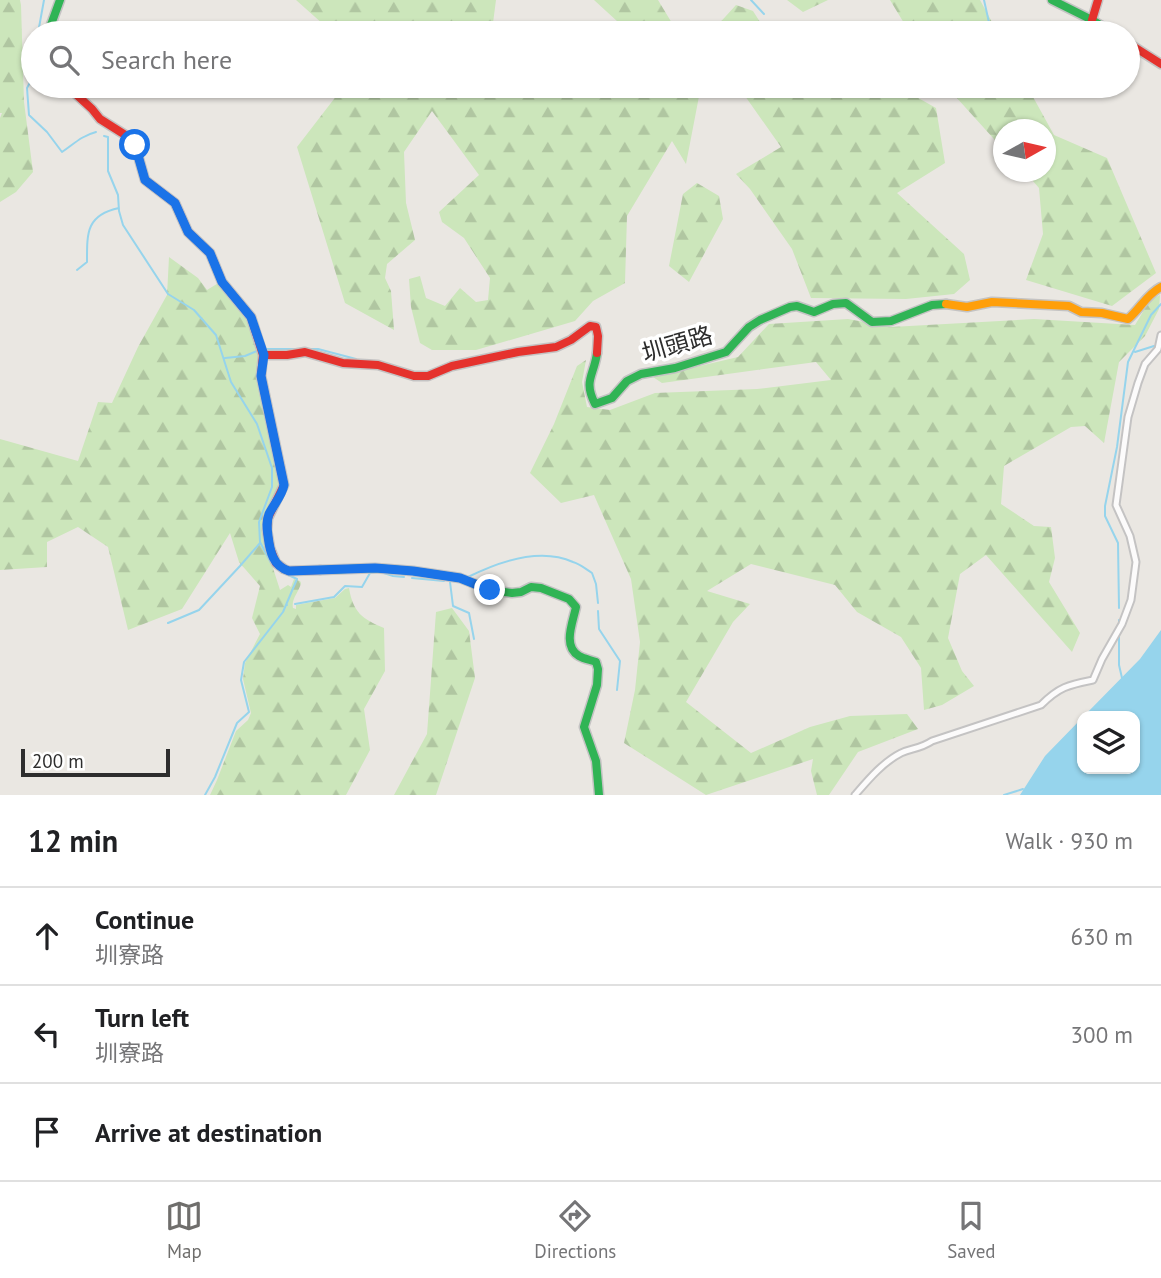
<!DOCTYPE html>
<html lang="en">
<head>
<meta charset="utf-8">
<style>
  body { margin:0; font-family:"PT Sans","Noto Sans TC",sans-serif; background:#f2f2f2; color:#202124 }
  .controls { position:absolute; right:21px; bottom:21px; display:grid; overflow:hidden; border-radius:14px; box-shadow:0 2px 5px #0004 }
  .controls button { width:63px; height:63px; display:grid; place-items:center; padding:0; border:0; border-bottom:2px solid #e0e0e0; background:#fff; color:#202124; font:35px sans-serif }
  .compass { position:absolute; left:993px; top:119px; width:63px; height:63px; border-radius:50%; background:#fff; box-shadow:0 2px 5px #0004; rotate:82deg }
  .scale { position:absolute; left:21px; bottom:18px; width:149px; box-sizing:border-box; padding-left:7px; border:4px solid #2d2d2d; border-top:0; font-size:19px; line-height:24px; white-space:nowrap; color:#2d2d2d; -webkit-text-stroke:5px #fff; paint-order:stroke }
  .stop { position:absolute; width:21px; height:21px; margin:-16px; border:5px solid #1a73e8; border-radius:50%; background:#fff }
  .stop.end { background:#1a73e8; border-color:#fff; box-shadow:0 2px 7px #0008 }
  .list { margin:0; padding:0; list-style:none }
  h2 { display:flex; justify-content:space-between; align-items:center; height:91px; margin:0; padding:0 28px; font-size:30px }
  h2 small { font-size:23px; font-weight:400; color:#757577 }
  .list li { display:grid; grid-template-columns:46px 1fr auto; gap:21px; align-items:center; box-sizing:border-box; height:98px; padding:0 28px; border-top:2px solid #e0e0e0 }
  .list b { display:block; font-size:26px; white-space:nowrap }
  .list p { margin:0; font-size:23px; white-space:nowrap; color:#757577 }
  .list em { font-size:23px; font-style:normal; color:#757577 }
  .icon { flex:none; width:38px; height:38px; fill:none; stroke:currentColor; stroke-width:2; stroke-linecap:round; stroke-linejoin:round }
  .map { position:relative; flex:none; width:1161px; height:795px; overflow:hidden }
  .search { position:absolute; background:#fff; box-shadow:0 2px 5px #0004; left:21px; right:21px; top:21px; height:77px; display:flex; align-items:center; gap:18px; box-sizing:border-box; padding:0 24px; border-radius:38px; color:#757577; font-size:26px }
  .sheet { height:385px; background:#fff }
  nav { display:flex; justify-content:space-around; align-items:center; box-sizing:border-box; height:98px; border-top:2px solid #e0e0e0; background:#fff; font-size:19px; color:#757577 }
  nav a { display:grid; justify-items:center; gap:4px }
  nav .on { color:#6f6e6c }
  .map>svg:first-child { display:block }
  .forest { fill:url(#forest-firs) }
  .water { fill:#96d4ec }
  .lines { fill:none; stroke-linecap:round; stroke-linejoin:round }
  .stream { stroke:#96d4ec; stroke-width:2 }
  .street-casing { stroke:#c4c3c3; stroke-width:9 }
  .fast-casing { stroke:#c4c3c3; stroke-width:11 }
  .slow-casing { stroke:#c4c3c3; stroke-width:11 }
  .jam-casing { stroke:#c4c3c3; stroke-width:11 }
  .street { stroke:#fcfbfb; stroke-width:5 }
  .fast { stroke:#30b455; stroke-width:8 }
  .slow { stroke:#ff9f0a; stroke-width:8 }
  .jam { stroke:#e5322d; stroke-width:8 }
  .route { stroke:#1a73e8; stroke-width:9 }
  .labels { text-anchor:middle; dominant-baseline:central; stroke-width:7; stroke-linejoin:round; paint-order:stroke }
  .street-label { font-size:24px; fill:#2d2d2d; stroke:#fff }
</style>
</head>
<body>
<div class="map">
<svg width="1161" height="795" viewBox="0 0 1161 795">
  <defs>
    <pattern id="forest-firs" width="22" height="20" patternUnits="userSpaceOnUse" patternTransform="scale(1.75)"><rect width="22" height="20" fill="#cce6bb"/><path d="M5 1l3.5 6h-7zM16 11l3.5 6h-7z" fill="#b0c6a1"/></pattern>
  </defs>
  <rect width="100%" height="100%" fill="#eae7e2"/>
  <!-- forest -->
  <path class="forest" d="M0,0H20L21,5L24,102L33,172L16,192L0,202V118L2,113H0Z
    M296,0H496L493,23L504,33H333Z
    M594,0H658L678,33H630Z
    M787,0H828L803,12Z
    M890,0H980L998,33H910Z
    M736,5L753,11L767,33H716L715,28Z
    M344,86H701L686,164L672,141L627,216L625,283L593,301L575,321L476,350H432L420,343L411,307L409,279L420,276L426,298L445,306L460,288L476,302L488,300L490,278L464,238L442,222L439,212L479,175L432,111L404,152L406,203L415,240L387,264L385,278L391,291L394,330L345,303L297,147Z
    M738,86H897L936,108L945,163L897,193L964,254L970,280L954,294L906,299L811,298L792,249L750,189L736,174L781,147Z
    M946,86H1027L1054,135L1107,158L1156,273L1112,306L1026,280L1043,234L1039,188L1025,172H1046V130H1004L1003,149Z
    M697,183L719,196L723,219L689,282L669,266L683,194Z
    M169,257L198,278L207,290L220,282L249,318L260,348L282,485L264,522L272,565L280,590L288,585L291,587L294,579L300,581L301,583C299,592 291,599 293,608L296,609V605L335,598L345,589L349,588C353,612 362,619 384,628L385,671L364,709L370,750L346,795H210L217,780L236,731L248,720L251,713L243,679L245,663L260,634L252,618L260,586L239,562L230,533L182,609L128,630L108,547L78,527L47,542V567L0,570V439L78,461L98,402L112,403L138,347L167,295Z
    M1160,295L1159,309L1145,336L1119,362L1104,443L1085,426L1071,427L1004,466L1001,504L1034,526L1051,527L1055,558L1049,582L1080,633L1072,652L986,555L960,574L948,638L962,671L974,686L942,705L924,710L921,668L901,637L857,612L835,585L751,564L707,591L750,604L733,622L686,702L751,753L810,727L850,716L907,714L918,729L858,752L829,795H817L811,771L813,759L706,795L624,743L635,690L640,642L631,579L594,495L561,503L530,473L554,424L577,366L586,360L582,382L587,407L610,410L655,393L757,389L831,380L816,362L662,383L653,377L738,357L769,324L848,319L891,327L1034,319L1135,325L1150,300Z
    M452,608L469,631L475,678L436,795H394L427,734L436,612Z"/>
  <!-- water -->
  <path class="water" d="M1161,630V795H1020L1045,756L1082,718V769H1135V716H1084L1140,659Z"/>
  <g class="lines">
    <!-- stream -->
    <path class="stream" d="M751,0L764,14
      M984,0L990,27L993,33
      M38,33L44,0
      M33,77L27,88L29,115L47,132L62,152C74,144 81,136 96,132
      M104,136L108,137V171L118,195L119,211L123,225L168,294L194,310L216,335L231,382L257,424L272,468V487L259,522L260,542L271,563
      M77,270L87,262C87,233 86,215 119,208
      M267,349H318L356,359
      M1135,352L1154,346
      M225,358L245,356L257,351
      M282,572L297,579L286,605H287
      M381,572L393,576L404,577
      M468,577C498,562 540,547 573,562C580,564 586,569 592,573L596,584L598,603
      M412,578L444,581
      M450,582L453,606L469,613L474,639
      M295,604L334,597L345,586L362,587L370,573L376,572
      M1119,608L1118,543L1105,516V506L1117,447L1128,362L1151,315L1161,304
      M598,611L599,629L620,661L617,690
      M1119,620V622
      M168,623L199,610L240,566L260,543
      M1119,637V665L1122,678
      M205,795L215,777L237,723L249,712L241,680L244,662L283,612L286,605
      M1004,795L1023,789"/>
    <!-- street casing -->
    <g class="street-casing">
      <path id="street" d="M855,795C868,780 883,762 901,753C912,748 920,749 932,741L1041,705C1059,687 1068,685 1093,680L1102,659L1122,624L1131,600L1136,562L1130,536L1116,505L1128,417L1138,383L1145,364L1158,349L1161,335"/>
    </g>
    <!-- fast casing -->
    <g class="fast-casing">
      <path id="fast" d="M1052,0L1092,20L1113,33
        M48,33L60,0
        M597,353C594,376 583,380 595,404L612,398L627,381L641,374L675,368L726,352L749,327L760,320L790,307L797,306L814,312L833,304L846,303L872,322L891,321L932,305L946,304
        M320,570L375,568L413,571L460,578L490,590L512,593L521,592L531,587L541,588L569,599L576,607C573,622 562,646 579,656C584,659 591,660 596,662L598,669L597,685L584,727L596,761L599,795"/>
    </g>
    <!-- slow casing -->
    <g class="slow-casing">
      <path id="slow" d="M946,304L967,307L992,302L1069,306L1081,312L1102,313L1128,319C1140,309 1147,294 1161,287"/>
    </g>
    <!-- jam casing -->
    <g class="jam-casing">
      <path id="jam" d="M1092,20L1098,0
        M1128,43L1161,64
        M67,86L92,109L100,119L130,138L135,145L145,180L175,203L188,232L210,253L222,282L251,317L263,355L261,376L284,485L268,518L267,530L270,548L276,563L284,569L289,571L320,570
        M263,355H287L305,352L343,363L378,365L414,376H428L452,366L518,352L556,347L571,340L590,326L596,327L598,336L597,353"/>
    </g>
    <!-- street -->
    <use href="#street" class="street"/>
    <!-- fast -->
    <use href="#fast" class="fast"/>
    <!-- slow -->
    <use href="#slow" class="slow"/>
    <!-- jam -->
    <use href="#jam" class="jam"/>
  </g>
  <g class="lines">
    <!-- route -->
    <path class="route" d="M135,145L145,180L175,203L188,232L210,253L222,282L251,317L264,355L261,376L284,485C282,496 274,504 269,514C266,522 267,528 268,536C270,552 273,566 289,571L375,568L413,571L460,578L490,590"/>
  </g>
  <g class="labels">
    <!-- street labels -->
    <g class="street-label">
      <text transform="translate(677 344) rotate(-16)">圳頭路</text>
    </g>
  </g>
</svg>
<div class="controls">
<button><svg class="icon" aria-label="layers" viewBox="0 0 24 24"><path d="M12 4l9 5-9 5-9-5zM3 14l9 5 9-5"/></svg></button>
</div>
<svg class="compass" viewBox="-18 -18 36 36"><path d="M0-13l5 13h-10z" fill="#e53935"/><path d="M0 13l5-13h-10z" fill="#757577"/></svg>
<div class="scale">200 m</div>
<div class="stop" style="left:135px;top:145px"></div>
<div class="stop end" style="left:490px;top:590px"></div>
<div class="search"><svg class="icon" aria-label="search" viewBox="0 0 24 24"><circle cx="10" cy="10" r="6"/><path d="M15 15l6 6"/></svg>Search here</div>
</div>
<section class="sheet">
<h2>12 min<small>Walk · 930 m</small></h2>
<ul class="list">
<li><svg class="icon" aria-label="ahead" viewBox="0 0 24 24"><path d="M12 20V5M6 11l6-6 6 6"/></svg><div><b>Continue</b><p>圳寮路</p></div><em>630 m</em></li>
<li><svg class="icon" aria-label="left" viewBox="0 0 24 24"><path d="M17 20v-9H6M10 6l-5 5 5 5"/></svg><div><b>Turn left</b><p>圳寮路</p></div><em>300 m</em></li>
<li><svg class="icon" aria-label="arrive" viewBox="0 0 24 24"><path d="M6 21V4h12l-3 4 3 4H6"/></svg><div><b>Arrive at destination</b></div></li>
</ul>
</section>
<nav>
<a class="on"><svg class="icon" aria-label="map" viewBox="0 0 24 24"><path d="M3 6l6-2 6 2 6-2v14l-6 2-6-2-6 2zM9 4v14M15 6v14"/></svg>Map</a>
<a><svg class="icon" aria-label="directions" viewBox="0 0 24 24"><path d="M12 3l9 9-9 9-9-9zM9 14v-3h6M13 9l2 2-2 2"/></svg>Directions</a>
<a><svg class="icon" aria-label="saved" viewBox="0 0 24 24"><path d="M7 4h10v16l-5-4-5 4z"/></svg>Saved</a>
</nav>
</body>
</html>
